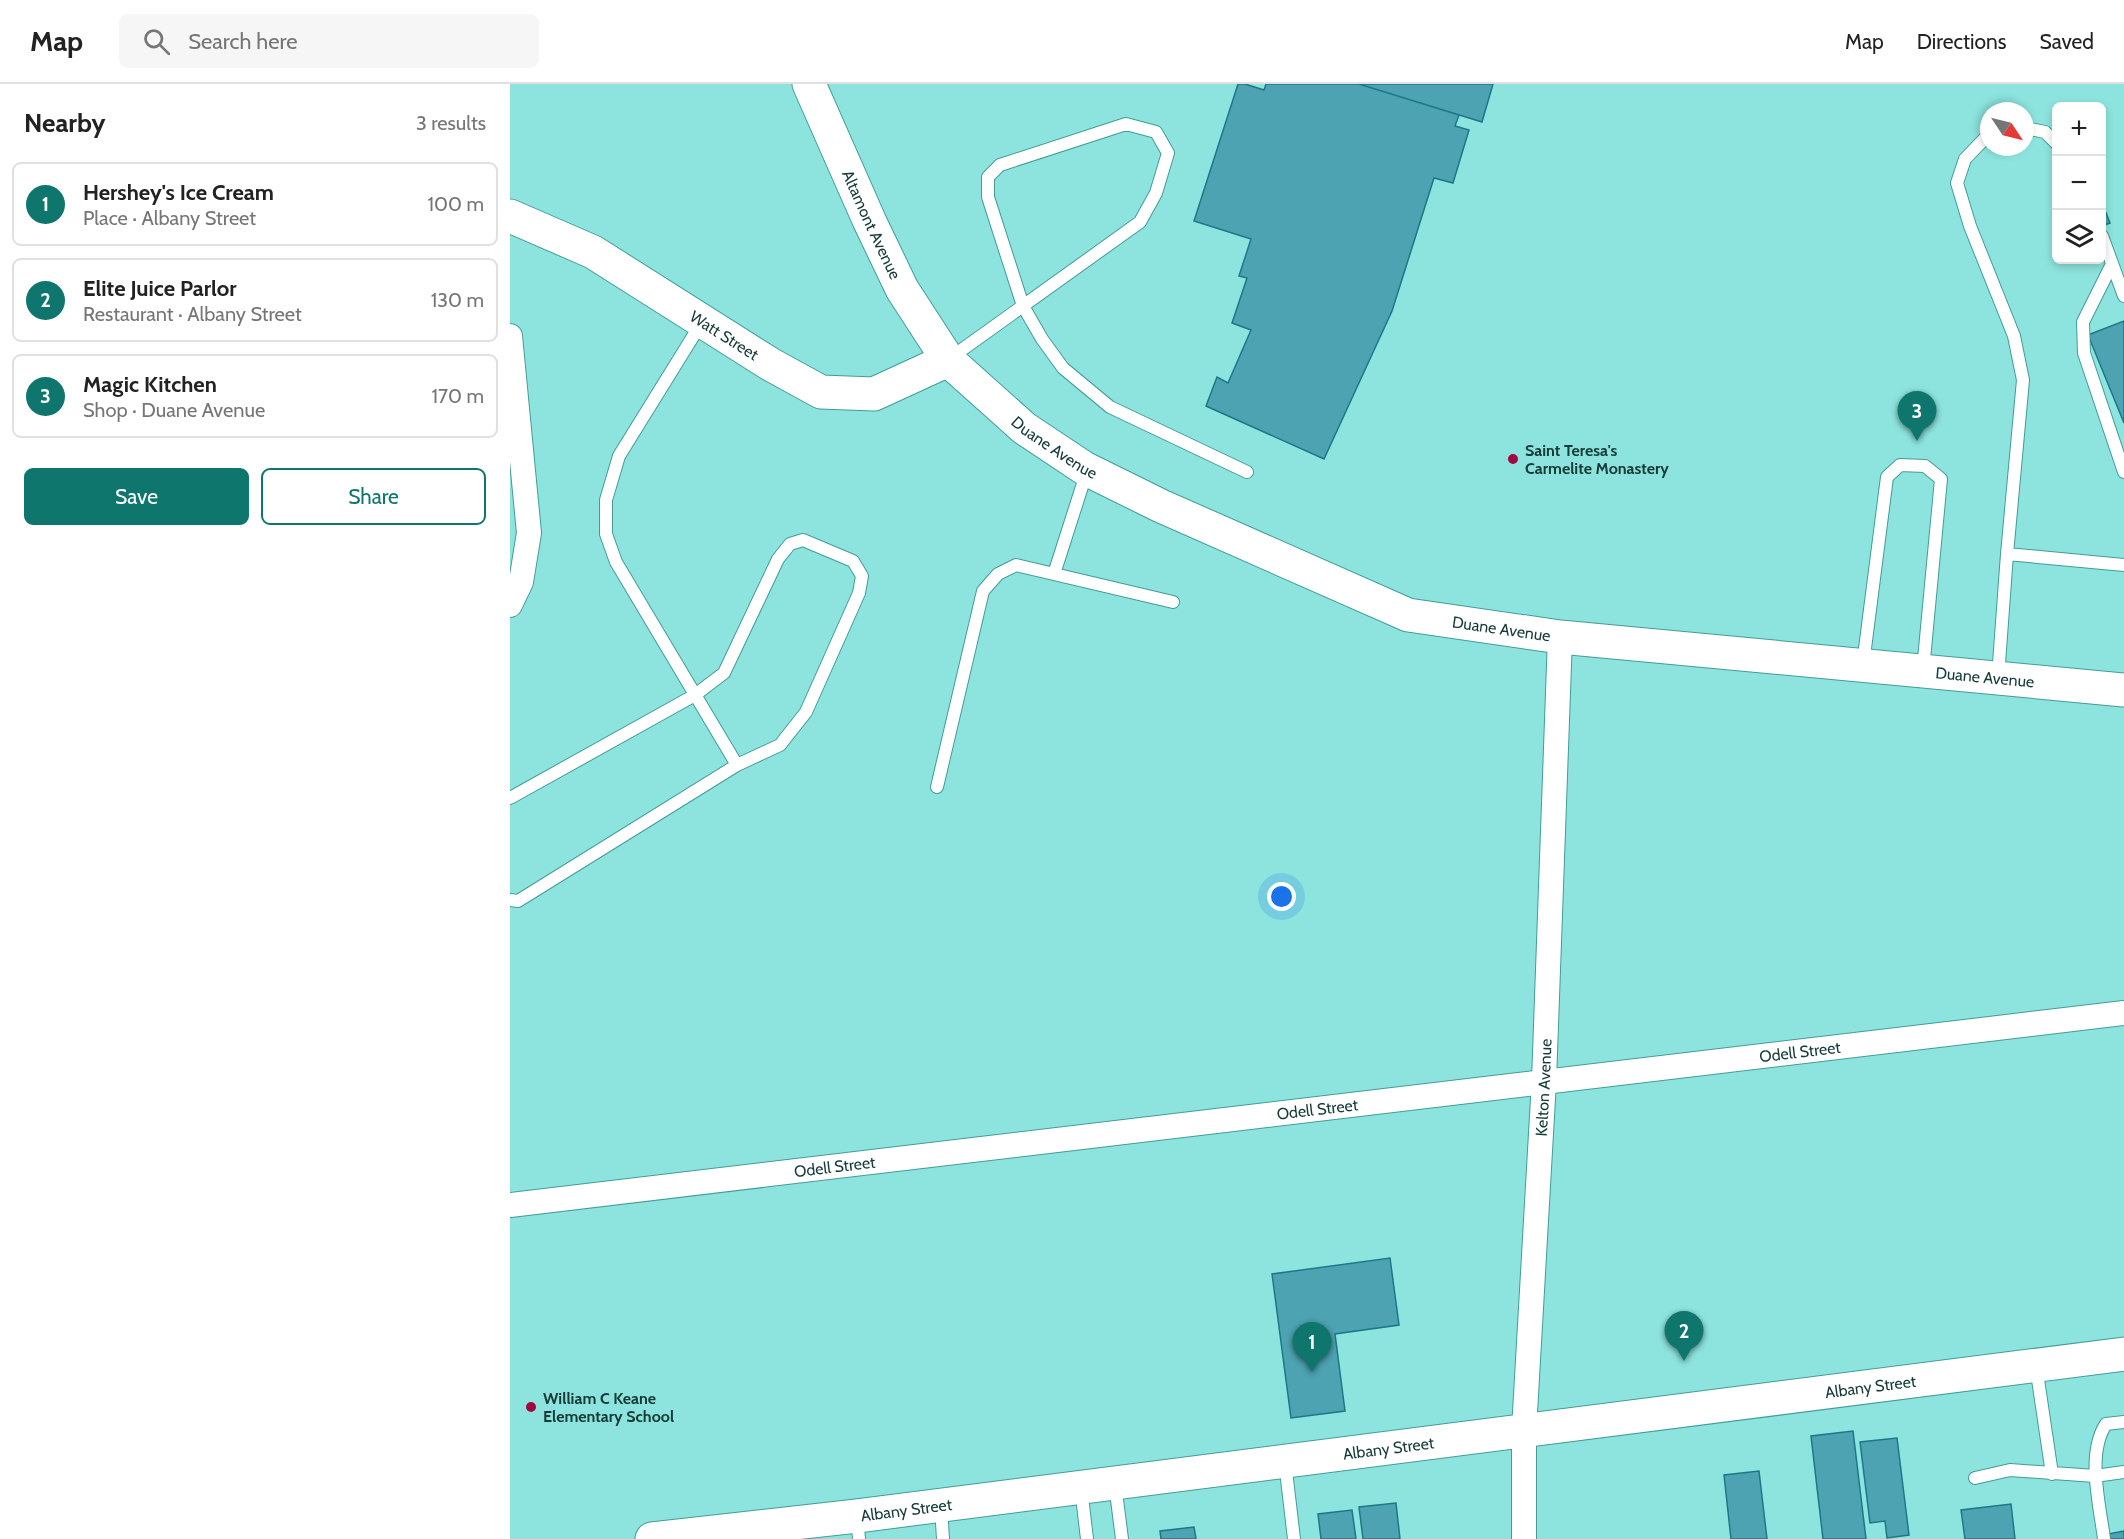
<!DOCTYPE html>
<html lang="en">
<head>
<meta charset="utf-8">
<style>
  body { margin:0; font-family:Cabin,sans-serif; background:#f6f6f6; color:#222 }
  .controls { position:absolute; right:18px; top:18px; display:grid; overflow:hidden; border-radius:9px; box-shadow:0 3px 9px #0003 }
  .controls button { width:54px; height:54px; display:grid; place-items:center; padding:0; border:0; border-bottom:2px solid #e0e0e0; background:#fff; color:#222; font:30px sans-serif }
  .compass { position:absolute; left:1470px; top:18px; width:54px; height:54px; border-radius:50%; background:#fff; box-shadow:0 3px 9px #0003; rotate:125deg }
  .you { position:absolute; left:772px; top:813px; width:21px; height:21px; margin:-15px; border:4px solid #fff; border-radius:50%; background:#1a73e8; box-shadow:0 0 0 9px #1a73e833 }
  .badge { display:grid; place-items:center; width:39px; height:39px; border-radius:50%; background:#0f766e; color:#fff; font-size:20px; font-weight:700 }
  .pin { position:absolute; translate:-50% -50px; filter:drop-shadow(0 2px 3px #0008) }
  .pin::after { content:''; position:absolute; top:32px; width:21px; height:18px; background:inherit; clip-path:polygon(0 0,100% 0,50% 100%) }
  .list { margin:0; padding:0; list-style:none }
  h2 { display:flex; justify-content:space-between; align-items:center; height:78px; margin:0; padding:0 24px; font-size:26px }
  h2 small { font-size:20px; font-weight:400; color:#767676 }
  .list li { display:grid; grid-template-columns:39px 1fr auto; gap:18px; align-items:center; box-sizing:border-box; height:84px; margin:0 12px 12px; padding:0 12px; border:2px solid #e0e0e0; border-radius:9px }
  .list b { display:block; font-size:22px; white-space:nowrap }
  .list p { margin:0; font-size:20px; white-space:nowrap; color:#767676 }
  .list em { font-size:20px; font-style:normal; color:#767676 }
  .actions { display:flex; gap:12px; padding:18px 24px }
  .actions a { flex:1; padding:14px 0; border:2px solid #0f766e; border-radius:9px; text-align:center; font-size:21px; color:#0f766e }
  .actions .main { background:#0f766e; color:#fff }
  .icon { flex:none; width:33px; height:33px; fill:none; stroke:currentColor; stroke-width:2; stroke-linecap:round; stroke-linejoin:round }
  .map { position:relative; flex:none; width:1614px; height:1455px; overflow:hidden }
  header { display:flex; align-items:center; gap:36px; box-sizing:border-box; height:84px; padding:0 30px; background:#fff; border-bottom:2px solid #e0e0e0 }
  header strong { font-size:28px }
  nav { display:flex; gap:33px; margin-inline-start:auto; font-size:21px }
  .search { width:420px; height:54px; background:#f6f6f6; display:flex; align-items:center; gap:15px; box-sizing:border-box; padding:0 21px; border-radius:9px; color:#767676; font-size:22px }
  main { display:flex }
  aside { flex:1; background:#fff }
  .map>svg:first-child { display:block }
  .building { fill:#4da3b1; stroke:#1b7987; stroke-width:1.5 }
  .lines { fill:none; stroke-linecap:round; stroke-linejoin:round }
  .lane-casing { stroke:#439c97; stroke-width:14 }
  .street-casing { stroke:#439c97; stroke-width:26 }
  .secondary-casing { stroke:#439c97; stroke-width:35 }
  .lane { stroke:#fff; stroke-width:12 }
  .street { stroke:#fff; stroke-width:24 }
  .secondary { stroke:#fff; stroke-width:33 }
  .poi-dot { fill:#a20640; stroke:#8de4de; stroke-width:2 }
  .labels { text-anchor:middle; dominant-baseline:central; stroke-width:4.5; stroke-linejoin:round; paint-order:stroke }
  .street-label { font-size:16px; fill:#163b39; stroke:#8de4de }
  .poi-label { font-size:16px; font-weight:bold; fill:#163b39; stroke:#8de4de; text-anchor:start }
</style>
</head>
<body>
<header>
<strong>Map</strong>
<div class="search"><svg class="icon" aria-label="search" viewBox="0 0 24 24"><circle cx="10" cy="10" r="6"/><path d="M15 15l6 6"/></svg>Search here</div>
<nav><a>Map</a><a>Directions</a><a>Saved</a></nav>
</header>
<main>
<aside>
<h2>Nearby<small>3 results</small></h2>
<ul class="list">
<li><span class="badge">1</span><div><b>Hershey's Ice Cream</b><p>Place · Albany Street</p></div><em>100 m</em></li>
<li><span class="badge">2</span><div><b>Elite Juice Parlor</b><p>Restaurant · Albany Street</p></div><em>130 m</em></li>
<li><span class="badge">3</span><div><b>Magic Kitchen</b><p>Shop · Duane Avenue</p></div><em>170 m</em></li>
</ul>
<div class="actions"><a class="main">Save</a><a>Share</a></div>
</aside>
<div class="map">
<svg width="1614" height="1455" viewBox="0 0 1614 1455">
  <rect width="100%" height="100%" fill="#8de4de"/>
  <!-- building -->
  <path class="building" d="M728,0H735L754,6L756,0H849L949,31L945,42L959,46L943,99L924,94L882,227L814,375L696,322L707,293L718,299L741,246L722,239L737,194L729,192L741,155L684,137Z
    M849,0H983L972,38Z
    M1593,121L1600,139L1592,142V122Z
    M1614,237V339L1578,251Z
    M880,1174L889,1241L825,1250L835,1327L781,1334L762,1190Z
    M1343,1347L1356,1455H1313L1301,1352Z
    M1387,1354L1399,1451L1377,1454L1375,1437L1360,1439L1350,1358Z
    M1249,1387L1257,1455H1221L1214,1391Z
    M886,1419L890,1455H853L849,1423Z
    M1501,1420L1505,1455H1455L1451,1426Z
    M842,1426L846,1455H811L808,1430Z
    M684,1443L686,1455H651L650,1447Z
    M1614,1447V1455H1599L1598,1450Z"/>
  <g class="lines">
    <!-- lane casing -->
    <g class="lane-casing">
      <path id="lane" d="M1515,44L1535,48L1546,59
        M1479,50L1455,75L1447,99L1460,142L1504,252L1513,296L1497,470
        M1592,152L1614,212
        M1602,180L1573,238L1574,269L1614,388
        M192,238L109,372L96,416V450L106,478L227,681
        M439,275L630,138L646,109L658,69L646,48L616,40L490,81L478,93V113L513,222L532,255L553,284L600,323L737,388
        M544,490L577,387
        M1353,580L1377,393L1390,381L1415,382L1431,395L1413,586
        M1488,593L1497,470L1614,481
        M427,703L473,507L488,490L506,481L663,518
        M0,714L185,611L214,589L268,475L280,460L293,456L343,477L352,492L349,509L296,628L270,661L227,681L8,817L0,816
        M1526,1282L1542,1390
        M775,1378L784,1455
        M1465,1394L1500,1386L1585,1392L1614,1388
        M605,1400L612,1455
        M571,1404L577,1455
        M431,1423L433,1455
        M347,1432L349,1455
        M1594,1455C1590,1422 1576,1370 1596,1340L1614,1338"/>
    </g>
    <!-- street casing -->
    <g class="street-casing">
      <g id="street">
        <path d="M0,252L19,449L11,498L0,521"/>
        <path id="s1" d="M0,1121L1614,929"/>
        <path id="s2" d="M1014,1455V1346L1034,997L1050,553"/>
      </g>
    </g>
    <!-- secondary casing -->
    <g class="secondary-casing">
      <g id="secondary">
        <path id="s3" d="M299,0L359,136L392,205L438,276L514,344L574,384L651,422L898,531L1050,553L1614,606"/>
        <path id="s4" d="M0,132L83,168L260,280L311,308L364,310L438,276"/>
        <path id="s5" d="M142,1455L347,1432L1614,1270"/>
      </g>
    </g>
    <!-- lane -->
    <use href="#lane" class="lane"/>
    <!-- street -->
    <use href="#street" class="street"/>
    <!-- secondary -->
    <use href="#secondary" class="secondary"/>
  </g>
  <!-- markers -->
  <g class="poi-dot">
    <circle cx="1003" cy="375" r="6"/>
    <circle cx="21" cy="1323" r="6"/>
  </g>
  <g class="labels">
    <!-- street labels -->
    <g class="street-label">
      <text stroke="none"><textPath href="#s3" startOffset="154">Altamont Avenue</textPath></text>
      <text stroke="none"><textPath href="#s4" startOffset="246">Watt Street</textPath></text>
      <text stroke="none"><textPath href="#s3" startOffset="448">Duane Avenue</textPath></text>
      <text stroke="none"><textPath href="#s3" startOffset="934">Duane Avenue</textPath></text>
      <text stroke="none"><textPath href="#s3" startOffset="1420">Duane Avenue</textPath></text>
      <text stroke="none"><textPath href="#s1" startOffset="1299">Odell Street</textPath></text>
      <text stroke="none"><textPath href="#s2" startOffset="452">Kelton Avenue</textPath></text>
      <text stroke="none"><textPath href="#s1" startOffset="813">Odell Street</textPath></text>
      <text stroke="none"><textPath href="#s1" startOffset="327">Odell Street</textPath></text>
      <text stroke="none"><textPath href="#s5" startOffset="1228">Albany Street</textPath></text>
      <text stroke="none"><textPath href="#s5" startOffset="742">Albany Street</textPath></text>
      <text stroke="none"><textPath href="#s5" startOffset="256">Albany Street</textPath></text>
    </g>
    <!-- poi labels -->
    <g class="poi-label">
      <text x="1015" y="366">Saint Teresa's<tspan x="1015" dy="18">Carmelite Monastery</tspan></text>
      <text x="33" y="1314">William C Keane<tspan x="33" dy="18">Elementary School</tspan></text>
    </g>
  </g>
</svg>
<div class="controls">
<button>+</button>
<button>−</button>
<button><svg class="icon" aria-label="layers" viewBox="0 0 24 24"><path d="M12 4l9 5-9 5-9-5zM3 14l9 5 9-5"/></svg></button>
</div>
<svg class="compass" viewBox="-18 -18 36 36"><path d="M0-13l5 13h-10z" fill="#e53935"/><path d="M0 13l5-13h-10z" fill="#767676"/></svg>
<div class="you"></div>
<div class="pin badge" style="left:802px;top:1288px">1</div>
<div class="pin badge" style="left:1174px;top:1277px">2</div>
<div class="pin badge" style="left:1407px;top:357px">3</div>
</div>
</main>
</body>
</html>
